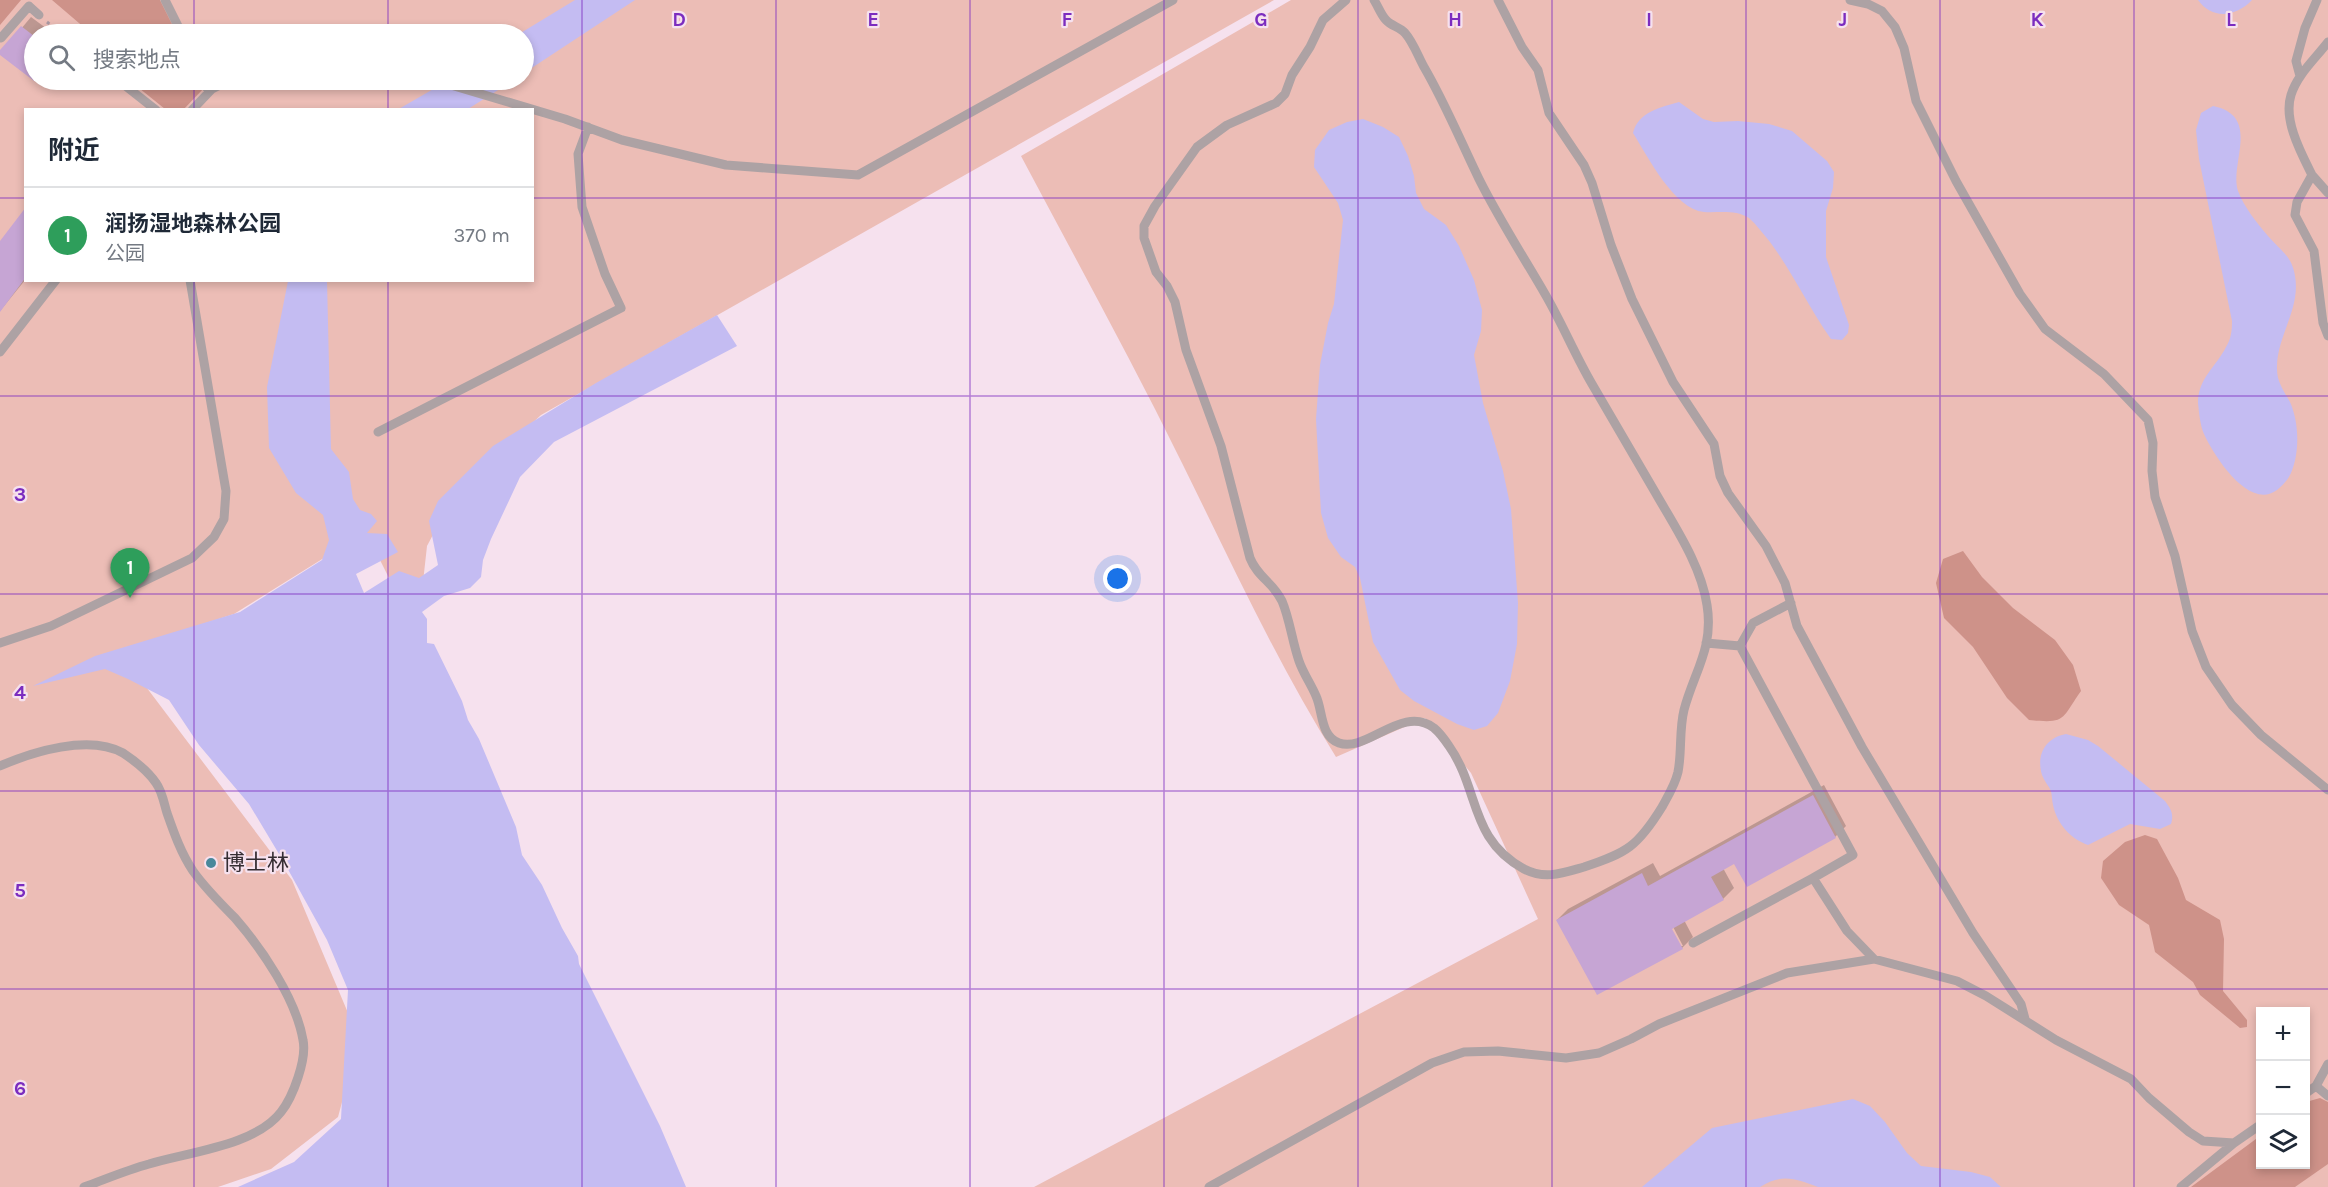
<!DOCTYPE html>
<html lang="zh">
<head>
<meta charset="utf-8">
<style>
  body { margin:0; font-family:Karla,"Noto Sans SC",sans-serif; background:#f2f2f3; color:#1f2937 }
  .controls { position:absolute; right:18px; bottom:18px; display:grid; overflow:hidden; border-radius:0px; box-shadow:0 3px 9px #0003 }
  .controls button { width:54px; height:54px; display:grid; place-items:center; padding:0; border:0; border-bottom:2px solid #e0e1e3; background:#fff; color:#1f2937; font:30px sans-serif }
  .you { position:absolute; left:1118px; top:579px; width:21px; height:21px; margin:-15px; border:4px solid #fff; border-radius:50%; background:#1a73e8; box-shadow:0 0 0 9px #1a73e833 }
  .badge { display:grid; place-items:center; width:39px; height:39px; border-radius:50%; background:#48889b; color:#fff; font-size:20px; font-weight:700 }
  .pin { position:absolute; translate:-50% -50px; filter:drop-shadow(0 2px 3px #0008) }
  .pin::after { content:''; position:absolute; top:32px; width:21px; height:18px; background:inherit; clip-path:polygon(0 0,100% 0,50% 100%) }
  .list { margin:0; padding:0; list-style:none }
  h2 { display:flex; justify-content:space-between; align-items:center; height:78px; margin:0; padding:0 24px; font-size:26px }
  h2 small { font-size:20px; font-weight:400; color:#747a83 }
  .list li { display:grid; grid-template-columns:39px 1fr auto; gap:18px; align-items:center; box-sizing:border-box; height:96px; padding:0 24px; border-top:2px solid #e0e1e3 }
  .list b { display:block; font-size:22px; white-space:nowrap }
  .list p { margin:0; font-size:20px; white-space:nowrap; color:#747a83 }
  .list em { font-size:20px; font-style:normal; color:#747a83 }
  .icon { flex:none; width:33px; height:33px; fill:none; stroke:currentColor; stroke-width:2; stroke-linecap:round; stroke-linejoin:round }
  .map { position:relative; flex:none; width:2328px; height:1187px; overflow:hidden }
  .search { position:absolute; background:#fff; box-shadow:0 3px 9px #0003; left:24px; top:24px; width:510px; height:66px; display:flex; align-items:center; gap:15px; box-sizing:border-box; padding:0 21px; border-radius:33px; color:#747a83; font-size:22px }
  .panel { position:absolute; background:#fff; box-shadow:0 3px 9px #0003; left:24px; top:108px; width:510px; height:174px; border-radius:0px }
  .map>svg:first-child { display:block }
  .green { fill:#ecbdb6; fill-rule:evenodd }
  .forest { fill:#ce9289 }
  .water { fill:#c4bcf2 }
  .shadow { fill:#0003; fill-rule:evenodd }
  .building { fill:#c6a5d4 }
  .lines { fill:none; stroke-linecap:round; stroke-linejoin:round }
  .path { stroke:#a999a3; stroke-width:3; stroke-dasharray:3 4.5; stroke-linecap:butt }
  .service { stroke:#ada2a4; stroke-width:9 }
  .grid { fill:none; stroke:#7b2cbf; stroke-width:1.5; stroke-opacity:0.55 }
  .poi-dot { fill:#48889b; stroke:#f6e1ee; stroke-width:2 }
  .labels { text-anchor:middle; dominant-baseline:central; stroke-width:4.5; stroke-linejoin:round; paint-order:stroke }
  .poi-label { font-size:22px; fill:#352d32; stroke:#f6e1ee; text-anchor:start }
  .grid-label { font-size:20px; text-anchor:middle; font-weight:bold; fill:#7b2cbf; stroke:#f6e1ee; stroke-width:4.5; stroke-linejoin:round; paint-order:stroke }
</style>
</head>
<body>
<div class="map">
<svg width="2328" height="1187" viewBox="0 0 2328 1187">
  <rect width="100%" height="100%" fill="#f6e1ee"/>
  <!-- green -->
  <path class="green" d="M0,0H1274L541,415L453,497L427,546L423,582L390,580L374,548L348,543L234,614L119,651L292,880L359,1039L338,1117L271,1169L218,1187H0ZM34,34H524V80H34ZM26,110H532V280H26Z
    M1291,0H2328V1187H1034L1538,919L1471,773L1425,718L1336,757C1277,663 1231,562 1182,463C1131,359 1075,258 1021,156ZM2260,1012H2306V1164H2260Z"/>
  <!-- forest -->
  <path class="forest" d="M0,0H21L0,25Z
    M52,0H160L177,34H85L86,29Z
    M129,80H200L204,88L184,109H165Z
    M1963,551L1982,577L2013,608L2055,640L2073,665L2081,691C2061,719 2067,724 2029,720L2007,698L1973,647L1944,618L1936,583L1943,559Z
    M2145,835L2157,839L2178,878L2186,900L2220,920L2224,939L2223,991L2247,1020V1027L2240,1028L2200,995L2193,982L2155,952L2149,925L2119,905L2101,878L2103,861L2125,842Z
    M2320,1098L2328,1102V1164L2295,1187H2191L2260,1136V1164H2306V1102Z"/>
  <!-- water -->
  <path class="water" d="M575,0H635L524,73V34H519Z
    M2198,0H2252C2236,17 2212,20 2198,0Z
    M449,80H514L468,109L397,110Z
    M1679,102L1703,119L1714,122L1738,121L1769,124L1792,131L1827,161L1834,172L1833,188L1826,211V257L1849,325L1848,333L1842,340L1831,339C1809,308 1793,273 1770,242C1763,234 1757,225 1749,218C1735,209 1719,213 1704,212C1674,209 1648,157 1633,133C1638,112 1661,107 1679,102Z
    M2213,106C2262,116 2229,164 2238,191C2244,207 2257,223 2268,236C2280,250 2292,256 2295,276C2301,309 2276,337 2277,369C2277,382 2284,391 2290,402C2299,422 2300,452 2291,473C2288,480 2283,485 2277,490C2249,511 2214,456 2204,434C2200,425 2199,412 2198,403C2198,378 2216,367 2226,347C2231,339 2232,331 2232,321L2199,159L2196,130L2201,113Z
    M1363,119L1383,127L1399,137L1408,156L1414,176L1416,193L1424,209L1446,225L1459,246L1474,280L1482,310L1481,331L1474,355L1483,403L1503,471L1511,509L1518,603L1517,644L1510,681L1498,713L1487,726L1474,730L1457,724L1414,701L1400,690L1373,642L1360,578L1355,567L1341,557L1328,538L1321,513L1316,419L1320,365L1328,323L1334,304L1343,220L1338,203L1314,167L1315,150L1329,130L1347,122Z
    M288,281H327L331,449L349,472L353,499L360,510L371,514L377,521L367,533L387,534L398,552L356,574L364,593L399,571L419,578L438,565L429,521L438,501L493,446L596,383L717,315L737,346L554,442L520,477L491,539L483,560L481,577L470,588L444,596L422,612L427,619V643L434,644L462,701L468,720L479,739L516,827L522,855L542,885L562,928L578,956L579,964L660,1126L686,1187H238L294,1162L341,1119L348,990L327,940L285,864L249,804L199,745L169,700L128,679L105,669L33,686L95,656L240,612L322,560L329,540L323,515L296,493L269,448L267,387Z
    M2066,734L2088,740L2098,746L2165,801C2171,809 2174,814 2171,824L2160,829L2130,824L2088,845C2071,839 2057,824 2053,805C2052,801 2052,796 2051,791C2049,786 2044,781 2042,775C2036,755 2045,738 2066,734Z
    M1853,1099L1870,1106L1885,1122L1907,1153L1921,1166L1971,1172L1990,1177L2001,1187H1818C1796,1179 1782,1173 1760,1187H1642L1712,1128Z"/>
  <!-- shadow -->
  <path class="shadow" d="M31,17L54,34H34V80H46L41,84L0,54Z
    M26,210V279L0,311V244Z
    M1824,785L1846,826L1835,837L1735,862L1723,868L1734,888L1723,899L1684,920L1693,937L1682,948L1557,920L1568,909L1653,863L1660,876ZM1670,921L1683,946H1680L1667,923Z"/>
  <!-- building -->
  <path class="building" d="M21,26L34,36V81L0,55V50Z
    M26,207V277L0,312V241Z
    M1813,795L1836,838L1747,887L1734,864L1711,877L1724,900L1672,929L1683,949L1597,995L1556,920L1642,873L1648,886Z"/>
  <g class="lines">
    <!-- path -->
    <path class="path" d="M47,22L62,34"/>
    <!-- service -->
    <path class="service" d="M165,0L182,34
      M1346,0L1323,20L1310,47L1292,75L1285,94L1276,103L1227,125L1197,147L1155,206L1144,226V238L1156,272L1167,286L1175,302L1186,350L1221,446L1250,558C1258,578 1273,582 1282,601C1290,620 1292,641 1299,661C1303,673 1311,684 1316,696C1323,711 1320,736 1339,743C1367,753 1402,704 1434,728C1440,733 1445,740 1449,746C1480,790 1469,839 1524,869C1545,880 1563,873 1584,867C1627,853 1638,846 1662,807C1668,796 1675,785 1678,772C1682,752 1679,730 1684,710C1694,672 1714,648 1707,605C1701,565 1675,527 1655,492C1634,456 1613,420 1592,384C1575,355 1562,323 1545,294C1523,256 1499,219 1479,179C1461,142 1445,103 1424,67C1418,56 1413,42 1405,33C1400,27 1391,26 1386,20C1381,15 1378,6 1374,0
      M1498,0L1522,47L1538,70L1549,113L1584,165L1592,183L1611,245L1632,299L1673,382L1714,444L1720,476L1728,493L1766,546L1785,583L1797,626L1862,747L1973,933L2021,1004L2025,1019
      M1850,0L1868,4L1882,11L1895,27L1904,48L1916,101L1956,181L2020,294L2045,329L2104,374L2148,420L2153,443L2152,471L2155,497L2175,556L2192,631L2206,667L2232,705L2261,735L2328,790
      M1,38L29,6L39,15
      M2328,42C2315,59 2297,75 2291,95C2283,120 2301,153 2312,175L2297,202L2295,215L2314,251L2323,323L2328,336
      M2300,76L2296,61L2305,28L2317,0
      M118,80L156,110
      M203,80L209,92
      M434,80L565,119L622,140L726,165L858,175L1173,0
      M192,110L212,89L230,80
      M2312,175L2328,193
      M0,352L56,280
      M378,432L621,308L605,274L582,207L578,154L588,127
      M1791,603L1753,623L1740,646L1853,855L1813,878L1847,931L1874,959
      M0,643L51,626L192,558L214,537L224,519L226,491L190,280
      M1706,643L1740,646
      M0,766C32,752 89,734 123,753C135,761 148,771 156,783C162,791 164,803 167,813C174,833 181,853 193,871C205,888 220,903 235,918C262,949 296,999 303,1040C307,1059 293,1097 281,1112C255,1146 188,1152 149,1164C127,1170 106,1179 84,1187
      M1693,943L1813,878
      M2316,1086L2328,1064
      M2306,1093L2316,1086L2328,1096
      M1209,1187L1432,1063L1464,1052L1498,1051L1566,1058L1599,1053L1631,1039L1659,1024L1787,973L1874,959L1957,981L1986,996L2056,1040L2131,1079L2149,1098L2189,1132L2203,1141L2234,1143
      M2181,1187L2234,1143L2260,1125"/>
  </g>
  <!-- grid -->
  <path class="grid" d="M194,0V34M388,0V34M582,0V1187M776,0V1187M970,0V1187M1164,0V1187M1358,0V1187M1552,0V1187M1746,0V1187M1940,0V1187M2134,0V1187M194,80V110M388,80V110M0,198H26M532,198H2328M194,280V1187M388,280V1187M0,396H2328M0,594H2328M0,791H2328M0,989H2328"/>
  <!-- markers -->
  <circle class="poi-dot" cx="211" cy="863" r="6"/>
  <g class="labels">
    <!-- poi labels -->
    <g class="poi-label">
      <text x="223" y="863">博士林</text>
    </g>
  </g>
  <g class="grid-label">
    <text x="679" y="26">D</text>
    <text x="873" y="26">E</text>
    <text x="1067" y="26">F</text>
    <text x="1261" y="26">G</text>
    <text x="1455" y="26">H</text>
    <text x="1649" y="26">I</text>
    <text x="1843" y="26">J</text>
    <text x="2037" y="26">K</text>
    <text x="2231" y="26">L</text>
    <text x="20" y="501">3</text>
    <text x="20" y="699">4</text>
    <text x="20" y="897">5</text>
    <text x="20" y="1095">6</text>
  </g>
</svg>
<div class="controls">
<button>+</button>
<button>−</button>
<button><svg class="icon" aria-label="layers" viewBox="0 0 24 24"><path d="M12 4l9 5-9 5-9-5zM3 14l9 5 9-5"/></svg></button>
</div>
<div class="you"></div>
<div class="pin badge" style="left:130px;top:598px;background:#2e9e5b">1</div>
<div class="search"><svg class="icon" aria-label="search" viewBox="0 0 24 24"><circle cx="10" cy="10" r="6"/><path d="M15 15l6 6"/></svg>搜索地点</div>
<section class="panel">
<h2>附近<small></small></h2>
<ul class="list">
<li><span class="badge" style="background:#2e9e5b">1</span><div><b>润扬湿地森林公园</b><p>公园</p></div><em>370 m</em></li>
</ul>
</section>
</div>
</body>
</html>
